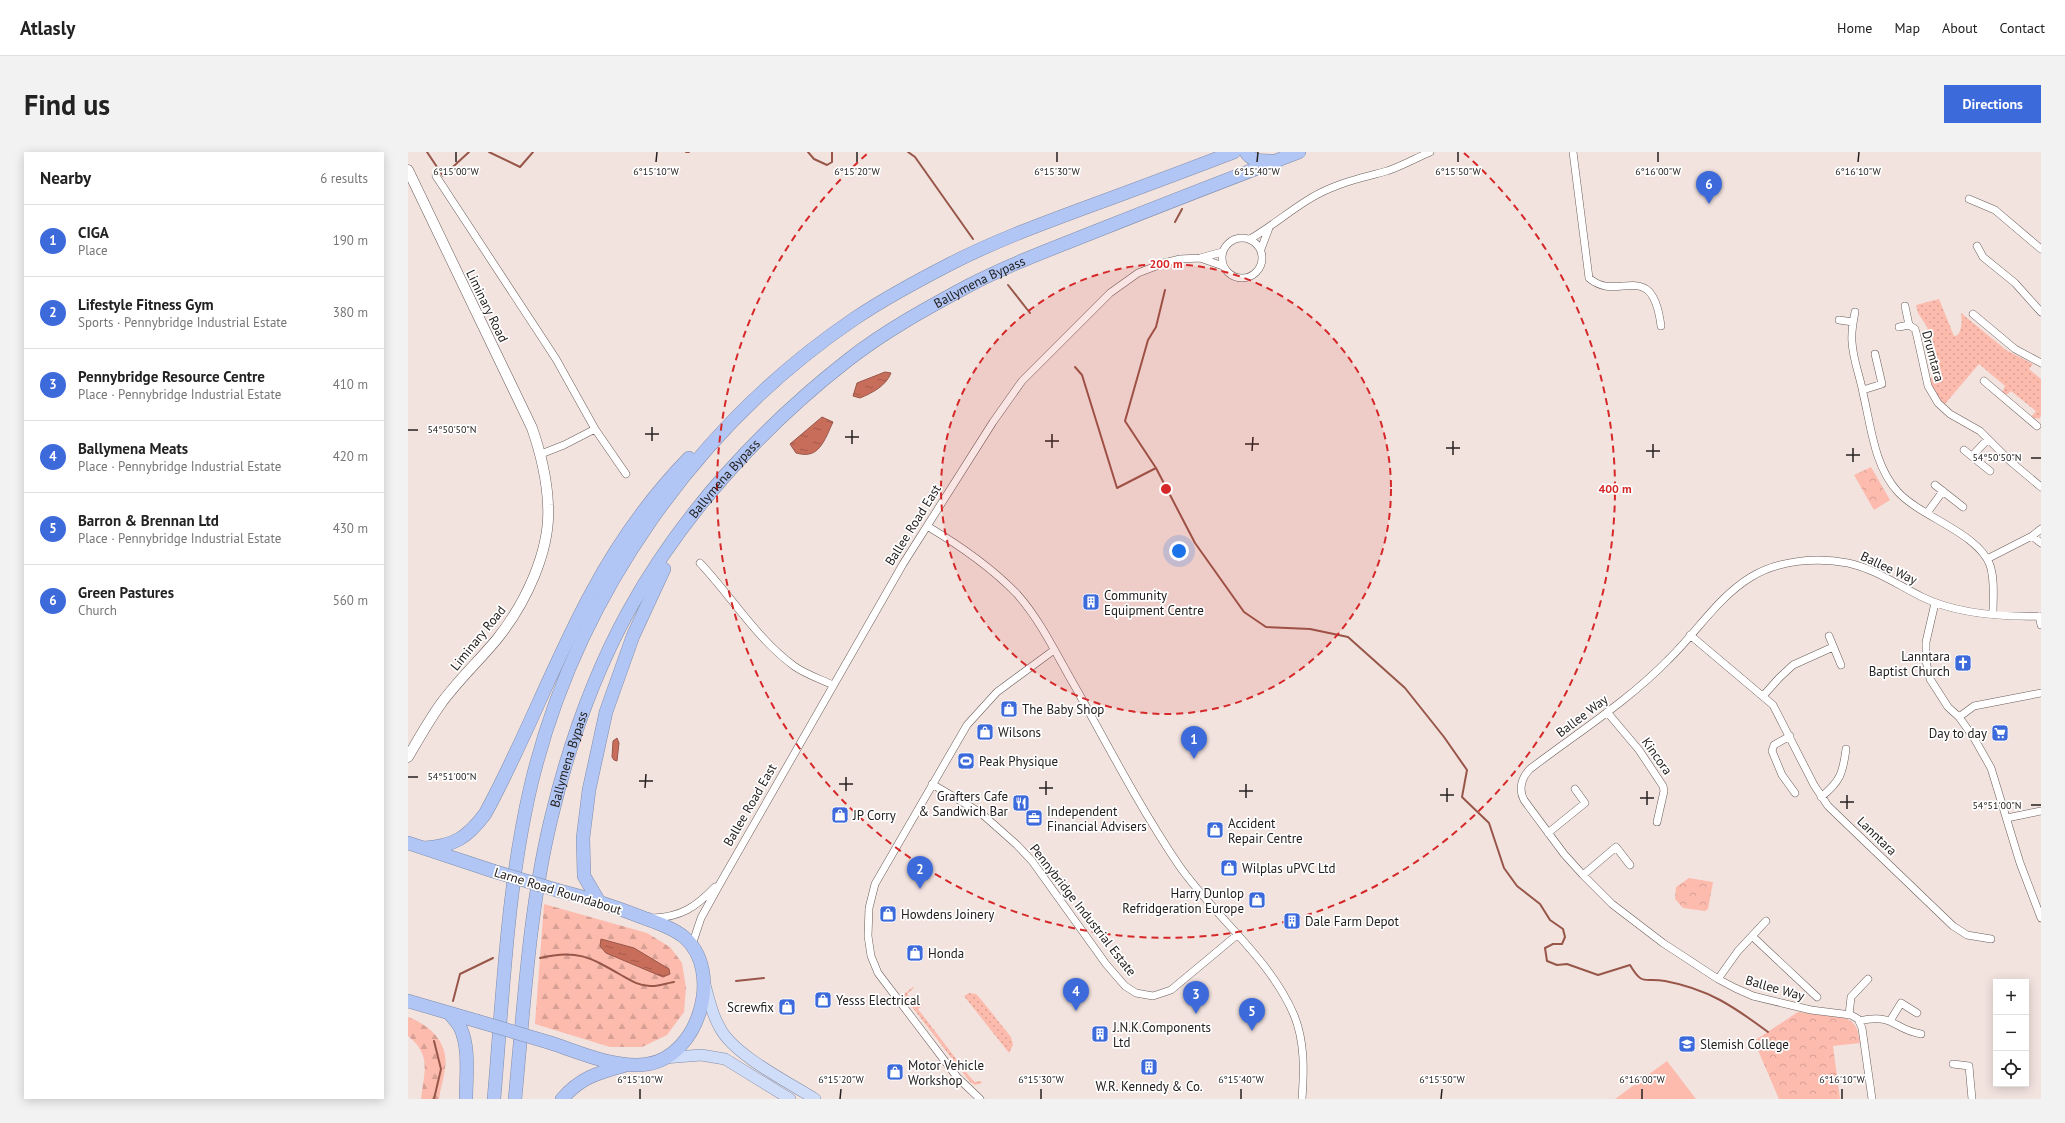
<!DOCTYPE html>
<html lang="en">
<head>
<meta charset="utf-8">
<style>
  body { margin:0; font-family:"PT Sans",sans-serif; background:#f2f2f2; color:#222 }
  .controls { position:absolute; right:12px; bottom:12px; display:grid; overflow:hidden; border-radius:0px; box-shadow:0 2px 10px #0003 }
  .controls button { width:36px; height:36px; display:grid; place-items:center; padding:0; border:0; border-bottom:1px solid #e0e0e0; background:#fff; color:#222; font:20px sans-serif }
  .you { position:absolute; left:771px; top:399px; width:14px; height:14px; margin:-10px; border:3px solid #fff; border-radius:50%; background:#1a73e8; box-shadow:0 0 0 6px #1a73e833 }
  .badge { display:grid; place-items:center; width:26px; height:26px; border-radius:50%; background:#3d6adb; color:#fff; font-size:13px; font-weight:700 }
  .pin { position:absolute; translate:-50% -33px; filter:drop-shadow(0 1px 2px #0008) }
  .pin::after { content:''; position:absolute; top:21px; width:14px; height:12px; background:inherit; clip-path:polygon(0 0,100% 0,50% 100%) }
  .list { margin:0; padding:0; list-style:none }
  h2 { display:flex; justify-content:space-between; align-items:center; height:52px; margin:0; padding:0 16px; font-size:17px }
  h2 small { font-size:13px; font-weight:400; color:#767676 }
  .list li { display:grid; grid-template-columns:26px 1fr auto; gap:12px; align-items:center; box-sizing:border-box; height:72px; padding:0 16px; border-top:1px solid #e0e0e0 }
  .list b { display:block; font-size:15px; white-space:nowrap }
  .list p { margin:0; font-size:13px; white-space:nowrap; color:#767676 }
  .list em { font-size:13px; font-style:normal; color:#767676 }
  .icon { flex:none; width:22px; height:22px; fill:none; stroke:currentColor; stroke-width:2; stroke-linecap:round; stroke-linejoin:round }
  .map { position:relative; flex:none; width:1633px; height:947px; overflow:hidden; border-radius:0px }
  header { display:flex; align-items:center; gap:24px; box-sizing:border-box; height:56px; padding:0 20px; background:#fff; border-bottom:1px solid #e0e0e0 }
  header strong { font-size:19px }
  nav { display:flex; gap:22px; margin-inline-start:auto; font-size:14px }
  .intro { display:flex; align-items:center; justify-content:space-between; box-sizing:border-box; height:96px; padding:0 24px }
  h1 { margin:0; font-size:28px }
  .button { padding:10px 18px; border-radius:0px; background:#3d6adb; color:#fff; font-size:14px; font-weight:700 }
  main { display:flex; gap:24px; padding:0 24px }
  aside { flex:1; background:#fff; border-radius:0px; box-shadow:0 2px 10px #0003 }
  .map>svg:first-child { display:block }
  .grass { fill:url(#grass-dots) }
  .forest { fill:url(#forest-firs) }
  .park { fill:url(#park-crowns) }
  .garden { fill:#fcbbad }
  .water { fill:url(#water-ripples); stroke:#985649 }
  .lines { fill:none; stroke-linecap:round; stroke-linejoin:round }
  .stream { stroke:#985649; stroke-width:2 }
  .street-casing { stroke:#6a5d5a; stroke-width:8 }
  .secondary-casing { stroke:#6a5d5a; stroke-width:11 }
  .primary-casing { stroke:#808ca9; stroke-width:12 }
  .highway-casing { stroke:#808ca9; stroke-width:14 }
  .street { stroke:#fff; stroke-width:7 }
  .secondary { stroke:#fff; stroke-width:10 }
  .primary { stroke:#d0ddf8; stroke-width:11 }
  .highway { stroke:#b1c6f4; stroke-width:13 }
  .highway-bridge-casing { stroke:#808ca9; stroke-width:14; stroke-linecap:butt }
  .highway-bridge { stroke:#b1c6f4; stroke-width:13 }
  .ticks { fill:none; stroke:#25201f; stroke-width:1.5 }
  .ring { fill:none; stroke:#d62828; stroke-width:2; stroke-dasharray:7 5 }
  .labels { text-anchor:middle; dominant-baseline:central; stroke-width:3.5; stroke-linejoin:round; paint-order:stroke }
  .street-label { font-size:13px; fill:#25201f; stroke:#fff }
  .poi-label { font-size:13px; fill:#25201f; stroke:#fff; text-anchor:start }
  .ticks-label { font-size:10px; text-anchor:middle; fill:#25201f; stroke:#fff; stroke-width:3.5; stroke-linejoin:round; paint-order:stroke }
  .centre { fill:#d62828; stroke:#fff; stroke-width:2 }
  .ring-label { font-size:12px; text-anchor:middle; font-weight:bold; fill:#d62828; stroke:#fff; stroke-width:3.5; stroke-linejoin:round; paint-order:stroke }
</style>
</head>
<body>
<header>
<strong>Atlasly</strong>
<nav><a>Home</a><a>Map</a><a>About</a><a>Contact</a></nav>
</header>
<div class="intro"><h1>Find us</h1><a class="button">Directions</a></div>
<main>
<aside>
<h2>Nearby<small>6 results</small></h2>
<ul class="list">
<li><span class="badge">1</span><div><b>CIGA</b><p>Place</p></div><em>190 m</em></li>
<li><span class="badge">2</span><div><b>Lifestyle Fitness Gym</b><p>Sports · Pennybridge Industrial Estate</p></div><em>380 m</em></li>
<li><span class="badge">3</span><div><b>Pennybridge Resource Centre</b><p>Place · Pennybridge Industrial Estate</p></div><em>410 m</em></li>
<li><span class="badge">4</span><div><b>Ballymena Meats</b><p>Place · Pennybridge Industrial Estate</p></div><em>420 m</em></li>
<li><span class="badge">5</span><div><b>Barron &amp; Brennan Ltd</b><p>Place · Pennybridge Industrial Estate</p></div><em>430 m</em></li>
<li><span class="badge">6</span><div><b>Green Pastures</b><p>Church</p></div><em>560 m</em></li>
</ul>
</aside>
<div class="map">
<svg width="1633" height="947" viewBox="0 0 1633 947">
  <defs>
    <pattern id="grass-dots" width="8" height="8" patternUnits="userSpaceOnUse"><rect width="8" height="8" fill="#fcbbad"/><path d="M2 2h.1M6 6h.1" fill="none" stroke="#d8a094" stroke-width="1.8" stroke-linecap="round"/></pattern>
    <pattern id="forest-firs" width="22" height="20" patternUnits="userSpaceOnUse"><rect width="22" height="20" fill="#fcbbad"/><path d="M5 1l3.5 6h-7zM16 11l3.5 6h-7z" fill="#d8a094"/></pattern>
    <pattern id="park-crowns" width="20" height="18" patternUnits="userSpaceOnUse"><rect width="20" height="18" fill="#fcbbad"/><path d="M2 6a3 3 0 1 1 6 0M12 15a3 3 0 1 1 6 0" fill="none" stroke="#d8a094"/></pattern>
    <pattern id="water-ripples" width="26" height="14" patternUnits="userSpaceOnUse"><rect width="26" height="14" fill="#c96d5b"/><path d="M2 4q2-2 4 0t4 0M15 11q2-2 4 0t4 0" fill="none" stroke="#a3594b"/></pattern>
  </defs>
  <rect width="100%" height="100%" fill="#f2e3df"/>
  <!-- grass -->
  <path class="grass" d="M1531,147L1546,184L1550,183C1554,176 1554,170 1553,161L1598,198L1625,212L1621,217L1633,227V264L1631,267L1623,265L1628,259L1603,239L1597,244L1594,240L1597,234L1571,212L1536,253C1528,245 1524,237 1522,226L1531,224L1524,196L1517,197V194L1523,191L1519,175L1510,161L1508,153Z
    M505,835L506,836L499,842L507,851L511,849L515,853L510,857L562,925L567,930L573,929L574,931L567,933L562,930L495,843Z
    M561,841L568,842L571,845L603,885L605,893L601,901L556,844Z"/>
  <!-- forest -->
  <path class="forest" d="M136,752L239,781L262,795L274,811L278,836L276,860L259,883L234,895H202L127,872Z
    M0,865C22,873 41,891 37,916C36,927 32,937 31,947H13C16,920 24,903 0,884Z"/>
  <!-- park -->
  <path class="park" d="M1463,315L1482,348L1466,358L1446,323Z
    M1281,726L1305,730L1300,757L1297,759L1275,756L1267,747L1268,735Z
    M1390,860L1436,866C1449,870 1450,878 1452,891L1425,894L1432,947H1371L1346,889Z"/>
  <!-- garden -->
  <path class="garden" d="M1259,909L1288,947H1207Z"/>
  <!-- water -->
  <path class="water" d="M477,220L483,221C478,234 464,241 452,246L445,244L449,231Z
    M414,265L425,270C420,280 414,300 401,302C397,303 392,302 388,301L382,292Z
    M209,586L211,591L209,609L206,608L204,605L205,589Z
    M193,787L226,796L261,817L262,822L255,825L198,801L192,794Z"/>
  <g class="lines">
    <!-- stream -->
    <path class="stream" d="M19,0L35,24L61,0
      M81,0L112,15L125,0
      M278,0H281
      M400,0L406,7L419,13L424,10V0
      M500,0L507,5L565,87
      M767,70L774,57
      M600,133L622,161
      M757,138L748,175L740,188L717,269L748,316L787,391L836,460L858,475L902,477L940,485L997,536L1036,585L1059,618L1054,645L1081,671L1096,716L1109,734L1132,752L1142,768L1155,777L1157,785L1154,792H1145L1137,796L1139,809L1149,813L1159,812L1190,823L1222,813C1235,835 1236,825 1257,829C1300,837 1325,854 1360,880
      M667,215L674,223L709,336L748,316
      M132,806C168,797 182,805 213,823C222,828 231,834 242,834C249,835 259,831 266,830
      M328,829L356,826
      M45,849L52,822L85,806
      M26,889L33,917L26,947"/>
    <!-- street casing -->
    <g class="street-casing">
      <path id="street" d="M1165,0L1181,126C1210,152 1244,104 1253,174
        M28,24L148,207L187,277L218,322
        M1561,47L1587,58L1633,97
        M814 106a20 20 0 1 1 40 0a20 20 0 1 1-40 0Z
        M842,87C870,71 893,48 923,36C941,28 960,24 979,19C994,14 1008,6 1022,0
        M1569,94L1575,105L1607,131L1633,160
        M853,97L861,76
        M792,106L815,114
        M1497,154L1501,173L1507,177L1509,184L1520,234L1530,251L1542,262L1572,279L1602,309L1633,335
        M1447,160C1445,170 1443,180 1444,190C1445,208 1452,224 1455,241C1463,274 1466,314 1490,340C1513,365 1570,381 1582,413C1587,428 1585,446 1585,462
        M1565,162L1607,197L1633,211
        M1431,168L1445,170
        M1491,175L1501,173
        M1576,229L1629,274
        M1455,238L1474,232L1467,202
        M1556,298L1582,319
        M133,302L156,293L187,277
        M1564,304L1580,287
        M1527,333L1555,355
        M1519,361L1535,339
        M519,374C551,393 583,415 609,442C634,470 650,506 669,538C701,596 733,657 770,712C805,763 862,806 886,863C897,890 896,919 894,947
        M1624,384L1633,391
        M1579,407L1624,384L1633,377
        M292,411C324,445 348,486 386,514C397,522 412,527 425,533
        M1527,451L1518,490V509L1522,527L1540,555L1551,565L1566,586L1583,616L1612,711L1633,766
        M1631,464L1633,473
        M1282,483L1365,553L1406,633L1420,654L1545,774L1559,783L1583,787
        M1421,484L1433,513
        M1355,544L1371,526L1385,513L1425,495
        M1199,560L1231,598L1255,634L1256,639L1249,670
        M1551,565L1566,554L1633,541
        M1382,584L1366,593L1364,599L1374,623L1387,641
        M524,632L573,661L609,693L624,709L698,812L717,834L728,841L745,844L763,838L829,783
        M1413,645C1432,630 1435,621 1438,597
        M1599,666L1633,659
        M1140,681L1177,651L1167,637
        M1175,723L1208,695L1222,713
        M245,766C273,765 288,755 307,735
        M1344,784L1409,845
        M284,793L293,766L314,728L495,412L585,270L614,229L702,141L730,121L756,111L772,107L792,106L814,100
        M1310,827L1330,799L1358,769
        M1441,863L1443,845L1460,827
        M1451,869C1487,861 1484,877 1513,882
        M1482,869L1493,851L1509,861
        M1545,912L1561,914L1564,947
        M572,947L549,925L470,821L463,804L460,784L461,756L467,732L559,573L589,540L646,498
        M1464,947L1454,876L1450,867L1443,863L1403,858L1345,844L1327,836L1310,827L1255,791L1204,752L1175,723L1156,702L1116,648C1110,637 1114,625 1122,617C1169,581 1219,550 1260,508C1288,481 1310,445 1343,425C1371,408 1409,405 1440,411C1467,417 1490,433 1514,445C1549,462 1595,465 1633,464"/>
    </g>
    <!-- secondary casing -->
    <g class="secondary-casing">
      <path id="secondary" d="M0,18L124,276C133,302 139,327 140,353C143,399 117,452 89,487C71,509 49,529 32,553C20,570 10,588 0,605"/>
    </g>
    <!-- primary casing -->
    <g class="primary-casing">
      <path id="primary" d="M297,833C301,847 304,863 312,876C326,903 380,930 407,947
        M256,906L293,903L317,907L382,947"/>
    </g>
    <!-- highway casing -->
    <g class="highway-casing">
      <g id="highway">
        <path d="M838,0C843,9 853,9 863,9"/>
        <path d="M0,691L85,719"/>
        <path d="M16,696C46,694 59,686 77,662C117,589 145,511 185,438C211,390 243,345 281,306"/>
        <path d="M190,748L176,724L175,686L181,638L198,560L225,484L256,417"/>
        <path d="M0,849L69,869"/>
        <path d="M42,862C45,866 49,870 52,875C62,895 58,925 58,947"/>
        <path d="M143,891C174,901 207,917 240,912C291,904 316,819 276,785C265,776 250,771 236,766C208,755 181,746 152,739"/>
        <path d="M86,947C95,843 99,735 123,633C168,445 287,275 446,167C477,146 511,128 544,111C585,90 628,74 671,58C723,39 774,20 826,0"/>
        <path id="s1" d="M107,947C116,854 121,758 143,667C160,596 185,524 220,460C274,362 353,276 440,208C477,179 519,156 560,134C604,111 651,94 696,76C761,50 826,25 891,0"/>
        <path d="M154,947C172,926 189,921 215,914"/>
      </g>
    </g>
    <!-- street -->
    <use href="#street" class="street"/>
    <!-- secondary -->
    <use href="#secondary" class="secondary"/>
    <!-- primary -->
    <use href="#primary" class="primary"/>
    <!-- highway -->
    <use href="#highway" class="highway"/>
    <!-- highway-bridge casing -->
    <g class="highway-bridge-casing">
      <path id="highway-bridge" d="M85,719L152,739
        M69,869L143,891"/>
    </g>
    <!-- highway-bridge -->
    <use href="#highway-bridge" class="highway-bridge"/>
  </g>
  <!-- ticks -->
  <path class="ticks" d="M48,10V0M248,10L249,0M449,10V0M649,10V0M849,10L850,0M1050,10V0M1250,10V0M1450,10L1451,0M0,278H10M237,282H251M437,285H451M244,289V275M637,289H651M444,292V278M837,292H851M644,296V282M1038,296H1052M844,299L845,285M1238,299H1252M1045,303V289M1438,303H1452M1245,306V292M1623,306H1633M1445,310V296M0,625H10M231,629H245M431,632H445M237,636L238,622M631,636H645M438,639V625M831,639H845M638,643V629M1032,643H1046M838,646V632M1232,646H1246M1039,650V636M1432,650H1446M1239,653V639M1623,653H1633M1439,657V643M232,947V937M432,947L433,937M633,947V937M833,947V937M1033,947L1034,937M1234,947V937M1434,947V937"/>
  <!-- distance rings -->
  <circle cx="758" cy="337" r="225" fill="#d62828" fill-opacity=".12"/>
  <g class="ring">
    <circle cx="758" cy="337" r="225"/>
    <path d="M1056 1A449 449 0 1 1 460 1"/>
  </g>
  <!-- icons -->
  <defs>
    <g id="building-square" transform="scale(0.9)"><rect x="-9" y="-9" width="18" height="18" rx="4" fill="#3d6adb" stroke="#fff"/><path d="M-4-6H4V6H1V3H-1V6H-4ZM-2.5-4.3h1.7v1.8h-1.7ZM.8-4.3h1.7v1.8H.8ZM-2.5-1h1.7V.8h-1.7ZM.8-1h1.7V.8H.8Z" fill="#fff"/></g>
    <g id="church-square" transform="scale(0.9)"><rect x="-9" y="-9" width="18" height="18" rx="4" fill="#3d6adb" stroke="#fff"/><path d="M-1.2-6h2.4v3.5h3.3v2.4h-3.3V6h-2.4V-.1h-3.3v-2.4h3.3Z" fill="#fff"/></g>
    <g id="shop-square" transform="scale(0.9)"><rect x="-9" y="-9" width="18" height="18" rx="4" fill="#3d6adb" stroke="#fff"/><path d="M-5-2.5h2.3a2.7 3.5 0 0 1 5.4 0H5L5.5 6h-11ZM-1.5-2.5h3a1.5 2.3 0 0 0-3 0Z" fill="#fff"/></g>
    <g id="supermarket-square" transform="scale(0.9)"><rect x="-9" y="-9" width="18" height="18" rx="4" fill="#3d6adb" stroke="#fff"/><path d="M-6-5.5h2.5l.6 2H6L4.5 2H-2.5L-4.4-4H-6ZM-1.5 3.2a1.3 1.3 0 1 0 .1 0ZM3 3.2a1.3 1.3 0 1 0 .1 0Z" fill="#fff"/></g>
    <g id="stadium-square" transform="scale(0.9)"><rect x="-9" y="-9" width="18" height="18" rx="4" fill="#3d6adb" stroke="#fff"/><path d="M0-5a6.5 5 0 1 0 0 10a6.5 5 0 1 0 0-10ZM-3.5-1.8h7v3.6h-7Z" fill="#fff"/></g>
    <g id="restaurant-square" transform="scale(0.9)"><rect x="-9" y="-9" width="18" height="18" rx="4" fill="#3d6adb" stroke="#fff"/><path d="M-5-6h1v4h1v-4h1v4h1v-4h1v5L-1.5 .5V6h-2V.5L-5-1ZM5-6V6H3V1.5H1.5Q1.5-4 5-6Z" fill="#fff"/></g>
    <g id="office-square" transform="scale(0.9)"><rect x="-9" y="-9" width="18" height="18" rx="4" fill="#3d6adb" stroke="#fff"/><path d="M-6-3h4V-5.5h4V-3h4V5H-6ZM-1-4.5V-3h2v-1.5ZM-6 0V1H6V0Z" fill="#fff"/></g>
    <g id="school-square" transform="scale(0.9)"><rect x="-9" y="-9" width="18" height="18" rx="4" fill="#3d6adb" stroke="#fff"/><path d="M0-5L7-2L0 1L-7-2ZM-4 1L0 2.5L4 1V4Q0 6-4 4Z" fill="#fff"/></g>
  </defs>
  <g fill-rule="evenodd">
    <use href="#building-square" x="683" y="450"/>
    <use href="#church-square" x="1555" y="511"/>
    <use href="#shop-square" x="601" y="557"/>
    <use href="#shop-square" x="577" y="580"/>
    <use href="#supermarket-square" x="1592" y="581"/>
    <use href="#stadium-square" x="558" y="609"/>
    <use href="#restaurant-square" x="613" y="651"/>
    <use href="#shop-square" x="432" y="663"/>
    <use href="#office-square" x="626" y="666"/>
    <use href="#shop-square" x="807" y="678"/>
    <use href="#shop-square" x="821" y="716"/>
    <use href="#shop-square" x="849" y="748"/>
    <use href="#shop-square" x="480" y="762"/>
    <use href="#building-square" x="884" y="769"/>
    <use href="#shop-square" x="507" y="801"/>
    <use href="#shop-square" x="415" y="848"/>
    <use href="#shop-square" x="379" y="855"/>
    <use href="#building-square" x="692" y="882"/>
    <use href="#school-square" x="1279" y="892"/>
    <use href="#building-square" x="741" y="915"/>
    <use href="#shop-square" x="487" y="920"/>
  </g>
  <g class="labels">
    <!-- street labels -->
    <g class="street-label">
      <text stroke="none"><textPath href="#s1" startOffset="994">Ballymena Bypass</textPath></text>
      <text transform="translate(79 154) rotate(64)">Liminary Road</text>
      <text transform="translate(1525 204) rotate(75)">Drumtara</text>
      <text stroke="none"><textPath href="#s1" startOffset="669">Ballymena Bypass</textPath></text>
      <text transform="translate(505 373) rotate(-58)">Ballee Road East</text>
      <text transform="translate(1481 416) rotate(25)">Ballee Way</text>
      <text transform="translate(70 486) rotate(-51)">Liminary Road</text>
      <text transform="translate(1174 564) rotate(-37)">Ballee Way</text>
      <text transform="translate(1249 604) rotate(55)">Kincora</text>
      <text stroke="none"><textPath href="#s1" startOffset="345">Ballymena Bypass</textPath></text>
      <text transform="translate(342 653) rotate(-60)">Ballee Road East</text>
      <text transform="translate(1469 684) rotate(44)">Lanntara</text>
      <text transform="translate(150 739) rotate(17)">Larne Road Roundabout</text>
      <text transform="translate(675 758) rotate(52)">Pennybridge Industrial Estate</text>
      <text transform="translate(1367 836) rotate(16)">Ballee Way</text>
    </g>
    <!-- poi labels -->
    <g class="poi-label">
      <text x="696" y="443">Community<tspan x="696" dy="15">Equipment Centre</tspan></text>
      <text x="1542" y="504" text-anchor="end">Lanntara<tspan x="1542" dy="15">Baptist Church</tspan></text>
      <text x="614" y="557">The Baby Shop</text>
      <text x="590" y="580">Wilsons</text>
      <text x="1579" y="581" text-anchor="end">Day to day</text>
      <text x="571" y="609">Peak Physique</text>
      <text x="600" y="644" text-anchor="end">Grafters Cafe<tspan x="600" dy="15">&amp; Sandwich Bar</tspan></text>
      <text x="639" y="659">Independent<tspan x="639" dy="15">Financial Advisers</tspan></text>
      <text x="445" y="663">JP Corry</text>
      <text x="820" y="671">Accident<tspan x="820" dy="15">Repair Centre</tspan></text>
      <text x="834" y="716">Wilplas uPVC Ltd</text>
      <text x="836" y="741" text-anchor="end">Harry Dunlop<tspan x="836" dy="15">Refridgeration Europe</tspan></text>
      <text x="493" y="762">Howdens Joinery</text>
      <text x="897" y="769">Dale Farm Depot</text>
      <text x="520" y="801">Honda</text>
      <text x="428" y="848">Yesss Electrical</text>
      <text x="366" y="855" text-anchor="end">Screwfix</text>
      <text x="705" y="875">J.N.K.Components<tspan x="705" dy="15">Ltd</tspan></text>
      <text x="1292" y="892">Slemish College</text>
      <text x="500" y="913">Motor Vehicle<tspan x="500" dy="15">Workshop</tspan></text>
      <text x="741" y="934" text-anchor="middle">W.R. Kennedy &amp; Co.</text>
    </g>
  </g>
  <g class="ticks-label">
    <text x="48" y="23">6°15'00"W</text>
    <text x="248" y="23">6°15'10"W</text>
    <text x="449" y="23">6°15'20"W</text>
    <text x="649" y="23">6°15'30"W</text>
    <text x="849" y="23">6°15'40"W</text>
    <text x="1050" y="23">6°15'50"W</text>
    <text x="1250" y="23">6°16'00"W</text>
    <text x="1450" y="23">6°16'10"W</text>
    <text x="44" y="281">54°50'50"N</text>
    <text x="1589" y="309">54°50'50"N</text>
    <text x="44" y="628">54°51'00"N</text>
    <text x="1589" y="657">54°51'00"N</text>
    <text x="232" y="931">6°15'10"W</text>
    <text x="433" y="931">6°15'20"W</text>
    <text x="633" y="931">6°15'30"W</text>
    <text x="833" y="931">6°15'40"W</text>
    <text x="1034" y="931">6°15'50"W</text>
    <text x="1234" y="931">6°16'00"W</text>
    <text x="1434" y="931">6°16'10"W</text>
  </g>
  <circle cx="758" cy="337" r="6" class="centre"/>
  <g class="ring-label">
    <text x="758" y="116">200 m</text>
    <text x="1207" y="341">400 m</text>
  </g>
</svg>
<div class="controls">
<button>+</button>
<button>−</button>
<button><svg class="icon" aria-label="locate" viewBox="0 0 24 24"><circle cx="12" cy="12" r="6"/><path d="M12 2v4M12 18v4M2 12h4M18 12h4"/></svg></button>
</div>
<div class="you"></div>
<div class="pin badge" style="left:786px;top:607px">1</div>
<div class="pin badge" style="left:512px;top:737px">2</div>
<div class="pin badge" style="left:788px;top:862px">3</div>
<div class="pin badge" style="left:668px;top:859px">4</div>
<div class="pin badge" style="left:844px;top:879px">5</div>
<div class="pin badge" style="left:1301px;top:52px">6</div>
</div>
</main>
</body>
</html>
